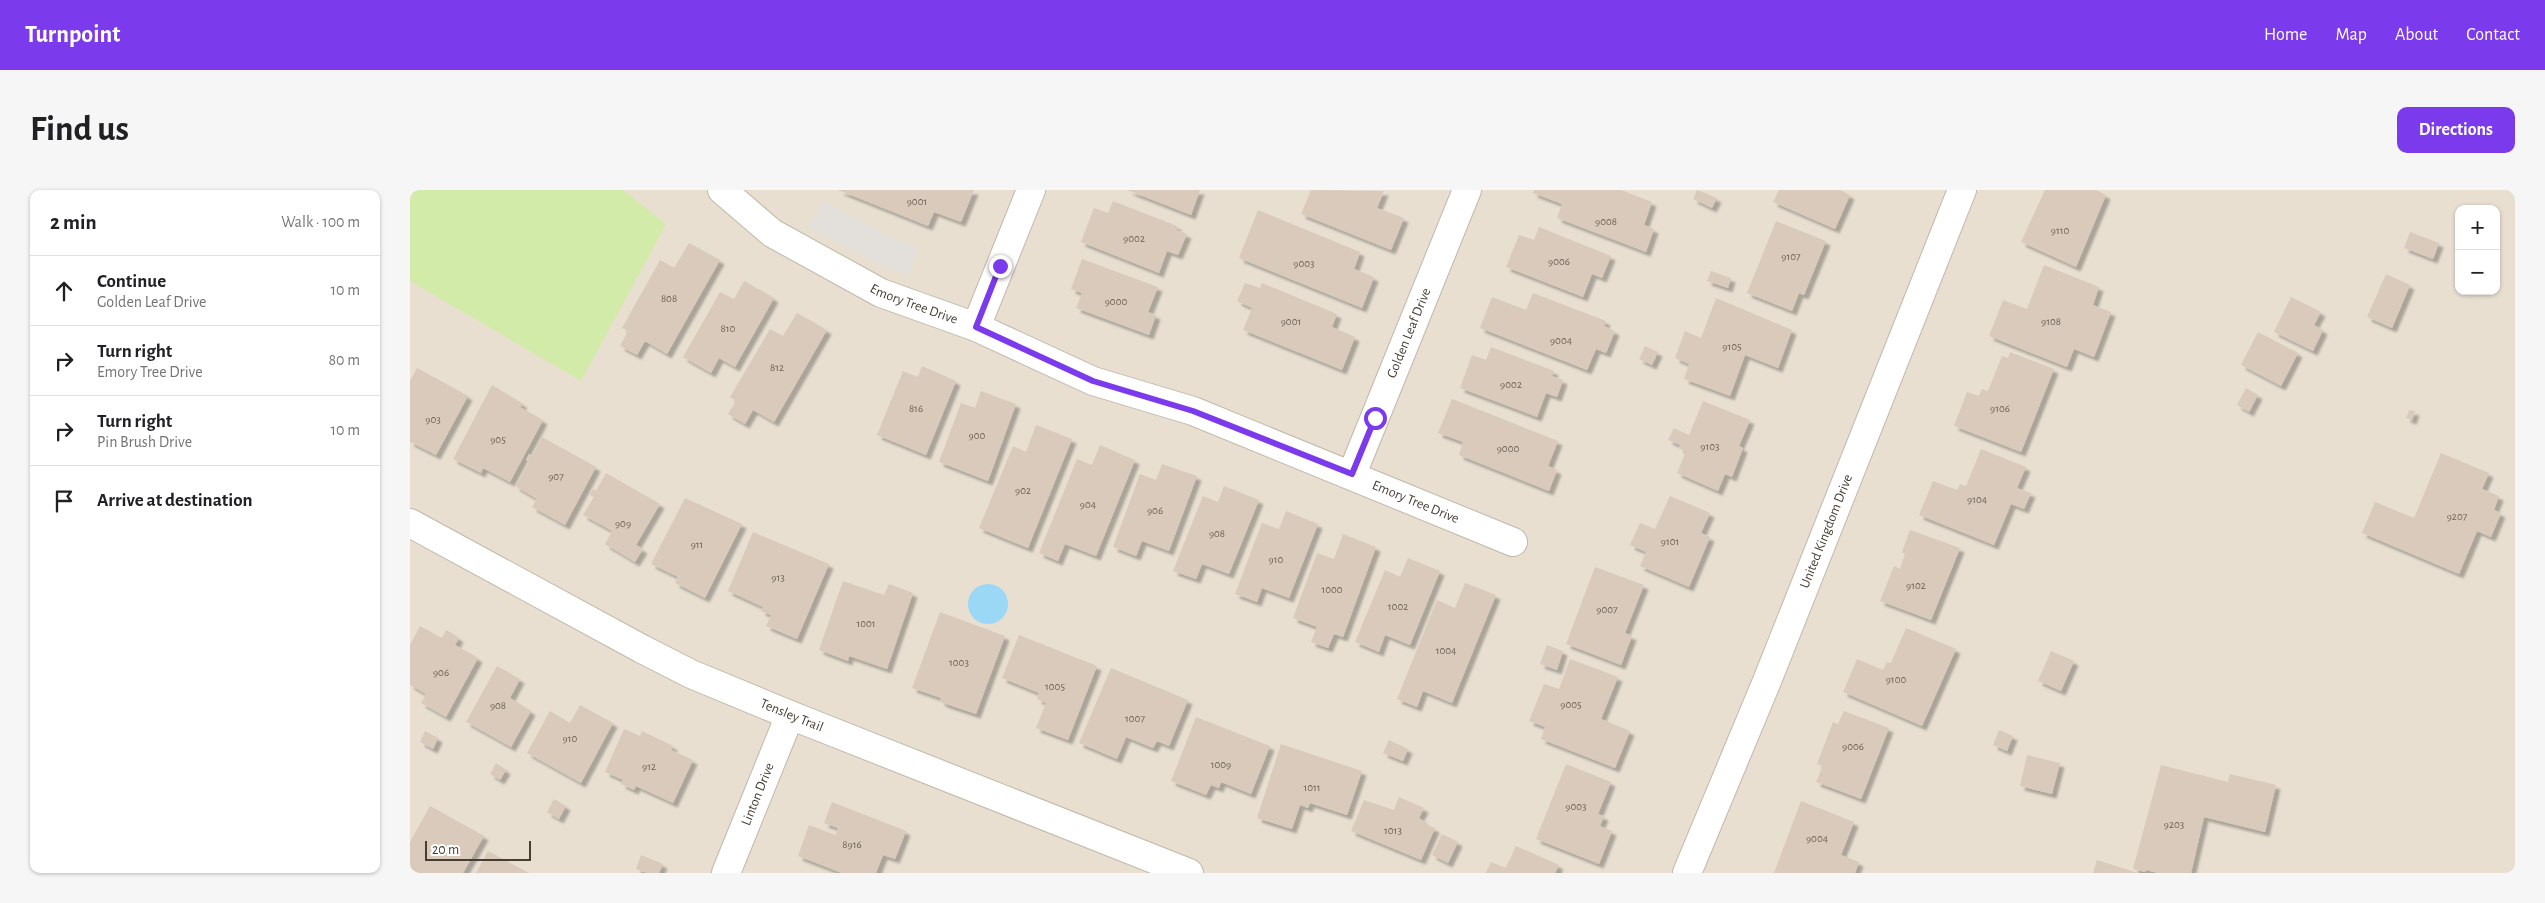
<!DOCTYPE html>
<html lang="en">
<head>
<meta charset="utf-8">
<style>
  body { margin:0; font-family:"Alegreya Sans",sans-serif; background:#f6f6f6; color:#202124 }
  .controls { position:absolute; right:15px; top:15px; display:grid; overflow:hidden; border-radius:10px; box-shadow:0 1px 4px #0004 }
  .controls button { width:45px; height:45px; display:grid; place-items:center; padding:0; border:0; border-bottom:1px solid #e0e0e0; background:#fff; color:#202124; font:25px sans-serif }
  .scale { position:absolute; left:15px; bottom:12px; width:106px; box-sizing:border-box; padding-left:5px; border:2px solid #463d33; border-top:0; font-size:14px; line-height:18px; white-space:nowrap; color:#463d33; -webkit-text-stroke:4px #fff; paint-order:stroke }
  .stop { position:absolute; width:15px; height:15px; margin:-11px; border:4px solid #7c3aed; border-radius:50%; background:#fff }
  .stop.end { background:#7c3aed; border-color:#fff; box-shadow:0 1px 5px #0008 }
  .list { margin:0; padding:0; list-style:none }
  h2 { display:flex; justify-content:space-between; align-items:center; height:65px; margin:0; padding:0 20px; font-size:21px }
  h2 small { font-size:16px; font-weight:400; color:#757577 }
  .list li { display:grid; grid-template-columns:32px 1fr auto; gap:15px; align-items:center; box-sizing:border-box; height:70px; padding:0 20px; border-top:1px solid #e0e0e0 }
  .list b { display:block; font-size:19px; white-space:nowrap }
  .list p { margin:0; font-size:16px; white-space:nowrap; color:#757577 }
  .list em { font-size:16px; font-style:normal; color:#757577 }
  .icon { flex:none; width:28px; height:28px; fill:none; stroke:currentColor; stroke-width:2; stroke-linecap:round; stroke-linejoin:round }
  .map { position:relative; flex:none; width:2105px; height:683px; overflow:hidden; border-radius:10px }
  header { display:flex; align-items:center; gap:30px; box-sizing:border-box; height:70px; padding:0 25px; background:#7c3aed; color:#fff }
  header strong { font-size:24px }
  nav { display:flex; gap:28px; margin-inline-start:auto; font-size:18px }
  .intro { display:flex; align-items:center; justify-content:space-between; box-sizing:border-box; height:120px; padding:0 30px }
  h1 { margin:0; font-size:35px }
  .button { padding:12px 22px; border-radius:10px; background:#7c3aed; color:#fff; font-size:18px; font-weight:700 }
  main { display:flex; gap:30px; padding:0 30px }
  aside { flex:1; background:#fff; border-radius:10px; box-shadow:0 1px 4px #0004 }
  .map>svg:first-child { display:block }
  .residential { fill:#e8dfd1; fill-rule:evenodd }
  .green { fill:#d3eba8 }
  .parking { fill:#e3e0dc }
  .water { fill:#9ad8f6 }
  .building { fill:#d9cabb; filter:url(#shadow) }
  .lines { fill:none; stroke-linecap:round; stroke-linejoin:round }
  .minor-casing { stroke:#c2b7a8; stroke-width:30 }
  .minor { stroke:#fff; stroke-width:28 }
  .route { stroke:#7c3aed; stroke-width:6 }
  .labels { text-anchor:middle; dominant-baseline:central; stroke-width:4; stroke-linejoin:round; paint-order:stroke }
  .number-label { font-size:11px; fill:#6b6055 }
  .street-label { font-size:14px; fill:#463d33; stroke:#fff }
</style>
</head>
<body>
<header>
<strong>Turnpoint</strong>
<nav><a>Home</a><a>Map</a><a>About</a><a>Contact</a></nav>
</header>
<div class="intro"><h1>Find us</h1><a class="button">Directions</a></div>
<main>
<aside>
<h2>2 min<small>Walk · 100 m</small></h2>
<ul class="list">
<li><svg class="icon" aria-label="ahead" viewBox="0 0 24 24"><path d="M12 20V5M6 11l6-6 6 6"/></svg><div><b>Continue</b><p>Golden Leaf Drive</p></div><em>10 m</em></li>
<li><svg class="icon" aria-label="right" viewBox="0 0 24 24"><path d="M7 20v-9h11M14 6l5 5-5 5"/></svg><div><b>Turn right</b><p>Emory Tree Drive</p></div><em>80 m</em></li>
<li><svg class="icon" aria-label="right" viewBox="0 0 24 24"><path d="M7 20v-9h11M14 6l5 5-5 5"/></svg><div><b>Turn right</b><p>Pin Brush Drive</p></div><em>10 m</em></li>
<li><svg class="icon" aria-label="arrive" viewBox="0 0 24 24"><path d="M6 21V4h12l-3 4 3 4H6"/></svg><div><b>Arrive at destination</b></div></li>
</ul>
</aside>
<div class="map">
<svg width="2105" height="683" viewBox="0 0 2105 683">
  <defs>
    <filter id="shadow"><feDropShadow dx="4.5" dy="4.5" stdDeviation="1" flood-color="#0004"/></filter>
  </defs>
  <rect width="100%" height="100%" fill="#f3ede3"/>
  <!-- residential -->
  <path class="residential" d="M0,0H2105V683H0ZM2049,19H2086V101H2049Z"/>
  <!-- green -->
  <path class="green" d="M0,0H213L256,34L171,191L0,91Z"/>
  <!-- parking -->
  <path class="parking" d="M414,12L481,47L508,59L499,86L467,73L398,38Z"/>
  <!-- water -->
  <path class="water" d="M558 414a20 20 0 1 1 40 0a20 20 0 1 1-40 0Z"/>
  <!-- building -->
  <path class="building" d="M428,0H564L551,32L524,22L518,36Z
    M717,0H790L781,25Z
    M901,0L974,1L967,18L994,28L981,60L891,24Z
    M1124,0H1211L1242,12L1234,35L1244,39L1236,62L1147,28L1152,14L1123,3Z
    M1287,0L1307,8L1302,18L1283,9Z
    M1369,0H1430L1440,5L1425,39L1363,12Z
    M1635,0H1686L1696,5L1666,77L1611,52Z
    M703,11L767,36L766,40L777,44L768,65L757,61L749,83L671,52L684,18L698,23Z
    M848,20L950,62L944,79L964,87L952,118L829,68Z
    M1366,31L1416,51L1394,105L1389,103L1382,121L1337,103Z
    M1129,37L1201,66L1192,88L1182,84L1173,107L1096,77L1109,45L1124,50Z
    M2000,42L2029,53L2023,69L1994,58Z
    M279,53L310,70L257,164L235,151L227,165L210,156L218,141L212,138L250,70L264,78Z
    M672,69L748,97L738,122L746,125L739,145L666,118L672,103L661,99Z
    M1634,75L1689,97L1683,115L1701,122L1684,167L1664,159L1657,177L1579,146L1593,110L1617,119Z
    M1301,81L1321,88L1318,98L1297,91Z
    M1976,84L2000,95L1982,138L1957,127Z
    M334,91L364,108L325,177L309,168L301,183L273,167L310,102L324,109Z
    M835,93L850,98L852,93L927,124L922,137L945,147L932,180L833,140L842,118L827,111Z
    M1123,103L1196,131L1194,136L1205,141L1196,163L1186,159L1177,180L1070,138L1082,107L1116,120Z
    M1881,107L1911,122L1904,135L1913,140L1903,161L1864,142Z
    M1306,108L1382,140L1368,178L1335,165L1320,206L1274,189L1279,174L1265,168L1275,141L1291,148Z
    M387,123L417,140L364,232L343,220L335,234L318,224L326,211L320,207L360,139L373,146Z
    M1848,142L1888,163L1871,196L1831,175Z
    M1235,156L1248,162L1242,175L1229,169Z
    M1081,157L1144,181L1142,186L1153,190L1147,207L1136,203L1127,227L1050,198L1062,165L1076,170Z
    M1600,162L1644,179L1611,262L1544,236L1557,202L1569,206L1572,199L1578,201L1592,166L1598,168Z
    M512,176L546,191L516,265L467,245L493,181L508,187Z
    M7,178L58,206L26,265L0,252V191Z
    M82,195L113,214L110,217L133,230L100,292L73,278L71,283L43,269Z
    M1836,198L1848,205L1839,222L1827,215Z
    M571,201L606,214L578,291L529,272L551,213L565,218Z
    M1042,209L1148,251L1138,276L1147,280L1139,301L1049,265L1053,252L1028,243Z
    M1293,211L1340,230L1329,256L1333,258L1322,287L1315,284L1308,301L1267,283L1276,261L1269,258L1270,255L1258,250L1264,238L1279,245Z
    M1999,220L2005,221L2002,230L1996,228Z
    M626,235L662,249L618,358L569,338L603,256L616,262Z
    M132,247L186,277L155,335L122,317L127,309L105,296L119,271L116,270L119,264L122,266Z
    M690,255L725,270L686,366L655,354L648,371L629,363L667,269L682,275Z
    M1571,259L1616,277L1607,298L1621,303L1614,319L1601,314L1584,355L1509,325L1523,291L1547,300L1550,294L1556,296Z
    M2031,263L2079,283L2072,299L2089,306L2084,320L2091,323L2081,347L2067,341L2049,384L1952,343L1965,312L2004,328Z
    M752,274L787,286L759,361L732,351L726,366L703,357L730,284L746,290Z
    M196,283L250,314L226,355L233,359L225,372L195,354L202,341L173,325L184,307L180,305L183,299L186,301Z
    M814,296L849,310L819,384L792,374L786,389L763,381L793,306L808,312Z
    M1260,306L1300,323L1291,343L1300,347L1279,397L1230,376L1236,362L1220,355L1230,333L1245,339Z
    M275,308L332,334L295,408L265,393L268,387L241,374Z
    M876,321L908,334L879,408L852,398L847,412L825,404L852,333L869,339Z
    M1500,340L1550,358L1521,430L1470,411L1484,376L1490,379L1495,364L1492,362Z
    M343,342L419,374L387,449L356,436L361,425L351,421L353,417L318,401Z
    M933,344L966,357L933,447L924,444L918,458L901,452L907,437L883,428L907,363L924,369Z
    M998,368L1030,381L1000,455L975,445L969,462L945,452L975,380L990,387Z
    M1185,377L1234,395L1215,443L1222,446L1211,475L1156,454Z
    M433,391L474,405L479,394L503,403L477,479L439,466L438,471L409,460Z
    M1055,393L1086,405L1042,513L1013,501L1007,517L987,509L1027,410L1045,418Z
    M530,422L595,446L566,524L536,514L530,511L531,508L502,498Z
    M10,436L32,448L36,440L40,442L49,448L45,455L68,468L36,527L11,513L16,504L0,495V455Z
    M1496,438L1546,459L1512,536L1433,502L1447,469L1473,480L1477,472L1481,473Z
    M609,445L687,476L658,550L626,538L636,513L627,509L629,503L592,488Z
    M1137,455L1153,461L1147,480L1130,474Z
    M1641,461L1664,471L1651,501L1628,491Z
    M1160,469L1208,487L1191,529L1220,541L1205,578L1131,549L1135,537L1119,531L1134,494L1149,499Z
    M87,476L110,489L100,508L121,521L101,557L56,532Z
    M701,478L778,510L759,556L747,551L743,558L716,547L707,569L669,553Z
    M170,515L203,533L171,593L117,563L140,521L160,533Z
    M1434,521L1479,538L1451,609L1406,592L1413,576L1407,574L1423,532L1428,534Z
    M786,527L860,556L841,604L811,592L809,598L801,595L796,605L761,591Z
    M214,539L230,546L232,541L263,556L261,560L283,570L263,613L226,596L224,600L211,594L213,590L195,582Z
    M1589,540L1603,546L1597,561L1583,555Z
    M15,541L28,548L23,559L10,552Z
    M979,550L998,559L993,571L973,563Z
    M871,554L952,581L937,625L900,613L898,618L890,615L882,639L847,628Z
    M1617,565L1650,573L1642,604L1610,596Z
    M86,573L96,580L90,590L80,584Z
    M1156,574L1201,592L1188,624L1194,626L1190,636L1202,641L1189,674L1126,649Z
    M1751,575L1818,592L1820,584L1866,595L1855,642L1794,627L1781,683H1748L1736,680L1735,682L1723,679Z
    M989,607L1014,618L1009,628L1015,632L1014,634L1025,638L1011,670L941,641L954,610L984,620Z
    M144,609L156,616L149,629L137,622Z
    M1391,611L1444,632L1431,665L1449,672L1445,683H1364Z
    M422,612L496,641L485,669L473,665L466,683H432L388,666L399,635L426,645L428,638L414,633Z
    M20,616L74,646L53,683H0V652Z
    M1032,644L1048,652L1038,673L1022,665Z
    M1106,656L1149,675L1145,683H1076L1081,672L1096,678Z
    M78,661L119,683H66Z
    M231,665L253,674L249,683H237L226,679Z
    M1687,670L1728,683H1683Z"/>
  <g class="lines">
    <!-- minor casing -->
    <g class="minor-casing">
      <g id="minor">
        <path id="s1" d="M312,0L362,43L471,103L566,137L683,191L783,221L1103,352"/>
        <path d="M566,137L621,0"/>
        <path id="s2" d="M942,284L1057,0"/>
        <path id="s3" d="M0,333L232,459L281,484L380,525L779,683"/>
        <path id="s4" d="M316,683L380,525"/>
        <path id="s5" d="M1277,683L1357,491L1552,0"/>
      </g>
    </g>
    <!-- minor -->
    <use href="#minor" class="minor"/>
  </g>
  <g class="lines">
    <!-- route -->
    <path class="route" d="M590,76L566,137L683,191L783,221L942,284L965,228"/>
  </g>
  <g class="labels">
    <!-- number labels -->
    <g class="number-label">
      <text x="507" y="11">9001</text>
      <text x="1196" y="31">9008</text>
      <text x="1650" y="40">9110</text>
      <text x="724" y="48">9002</text>
      <text x="1381" y="66">9107</text>
      <text x="1149" y="71">9006</text>
      <text x="894" y="73">9003</text>
      <text x="259" y="108">808</text>
      <text x="706" y="111">9000</text>
      <text x="881" y="131">9001</text>
      <text x="1641" y="131">9108</text>
      <text x="318" y="138">810</text>
      <text x="1151" y="150">9004</text>
      <text x="1322" y="156">9105</text>
      <text x="367" y="177">812</text>
      <text x="1101" y="194">9002</text>
      <text x="506" y="218">816</text>
      <text x="1590" y="218">9106</text>
      <text x="23" y="229">903</text>
      <text x="567" y="245">900</text>
      <text x="88" y="249">905</text>
      <text x="1300" y="256">9103</text>
      <text x="1098" y="258">9000</text>
      <text x="146" y="286">907</text>
      <text x="613" y="300">902</text>
      <text x="1567" y="309">9104</text>
      <text x="678" y="314">904</text>
      <text x="745" y="320">906</text>
      <text x="2047" y="326">9207</text>
      <text x="213" y="333">909</text>
      <text x="807" y="343">908</text>
      <text x="1260" y="351">9101</text>
      <text x="287" y="354">911</text>
      <text x="866" y="369">910</text>
      <text x="368" y="387">913</text>
      <text x="1506" y="395">9102</text>
      <text x="922" y="399">1000</text>
      <text x="988" y="416">1002</text>
      <text x="1197" y="419">9007</text>
      <text x="456" y="433">1001</text>
      <text x="1036" y="460">1004</text>
      <text x="549" y="472">1003</text>
      <text x="31" y="482">906</text>
      <text x="1486" y="489">9100</text>
      <text x="645" y="496">1005</text>
      <text x="1161" y="514">9005</text>
      <text x="88" y="515">908</text>
      <text x="725" y="528">1007</text>
      <text x="160" y="548">910</text>
      <text x="1443" y="556">9006</text>
      <text x="811" y="574">1009</text>
      <text x="239" y="576">912</text>
      <text x="902" y="597">1011</text>
      <text x="1166" y="616">9003</text>
      <text x="1764" y="634">9203</text>
      <text x="983" y="640">1013</text>
      <text x="1407" y="648">9004</text>
      <text x="442" y="654">8916</text>
    </g>
    <!-- street labels -->
    <g class="street-label">
      <text stroke="none"><textPath href="#s1" startOffset="225">Emory Tree Drive</textPath></text>
      <text stroke="none"><textPath href="#s2" startOffset="152">Golden Leaf Drive</textPath></text>
      <text stroke="none"><textPath href="#s1" startOffset="765">Emory Tree Drive</textPath></text>
      <text stroke="none"><textPath href="#s5" startOffset="369">United Kingdom Drive</textPath></text>
      <text stroke="none"><textPath href="#s3" startOffset="428">Tensley Trail</textPath></text>
      <text stroke="none"><textPath href="#s4" startOffset="85">Linton Drive</textPath></text>
    </g>
  </g>
</svg>
<div class="controls">
<button>+</button>
<button>−</button>
</div>
<div class="scale">20 m</div>
<div class="stop" style="left:965px;top:228px"></div>
<div class="stop end" style="left:590px;top:76px"></div>
</div>
</main>
</body>
</html>
